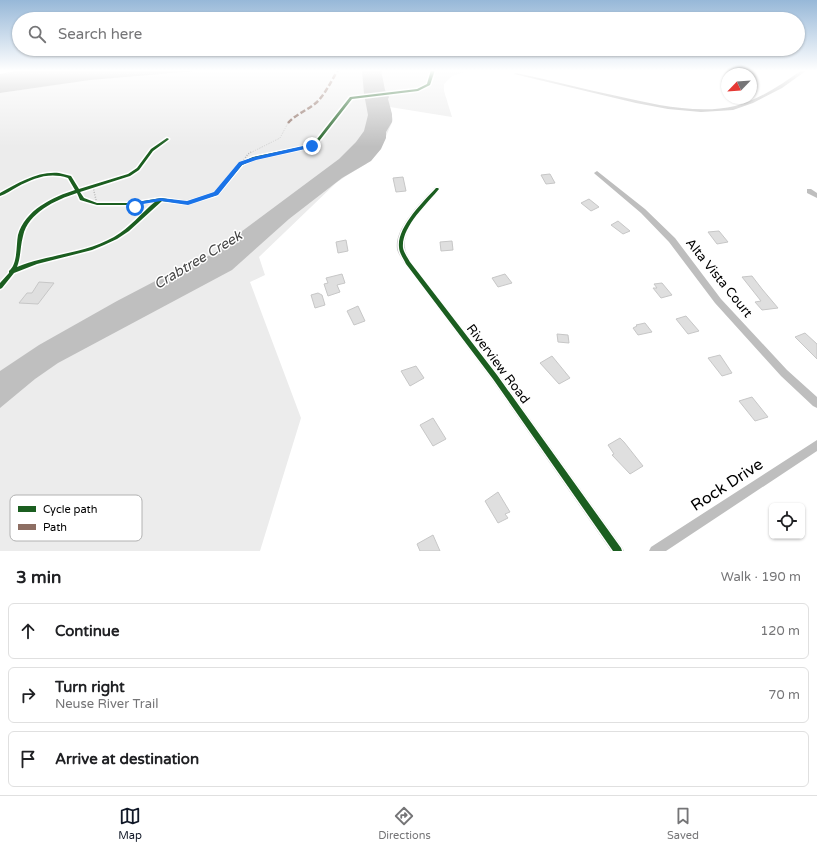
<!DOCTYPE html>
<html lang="en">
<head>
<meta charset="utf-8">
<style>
  body { margin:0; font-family:"Varela Round",sans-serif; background:#f2f2f2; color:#202124 }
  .controls { position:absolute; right:12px; bottom:12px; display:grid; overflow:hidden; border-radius:6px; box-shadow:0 1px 3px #0004 }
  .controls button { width:36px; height:36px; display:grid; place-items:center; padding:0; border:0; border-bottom:1px solid #e0e0e0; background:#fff; color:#202124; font:20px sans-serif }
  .compass { position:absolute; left:721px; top:68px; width:36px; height:36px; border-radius:50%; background:#fff; box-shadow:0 1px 3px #0004; rotate:245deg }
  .stop { position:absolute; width:12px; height:12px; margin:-9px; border:3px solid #1a73e8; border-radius:50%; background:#fff }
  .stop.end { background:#1a73e8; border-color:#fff; box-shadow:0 1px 4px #0008 }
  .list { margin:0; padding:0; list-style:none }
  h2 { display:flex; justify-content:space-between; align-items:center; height:52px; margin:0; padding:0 16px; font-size:17px }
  h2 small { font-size:13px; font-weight:400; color:#757577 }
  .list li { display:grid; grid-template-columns:26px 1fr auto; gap:12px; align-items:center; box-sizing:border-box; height:56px; margin:0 8px 8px; padding:0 8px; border:1px solid #e0e0e0; border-radius:6px }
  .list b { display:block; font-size:15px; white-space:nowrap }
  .list p { margin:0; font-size:13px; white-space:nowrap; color:#757577 }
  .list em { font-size:13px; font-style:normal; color:#757577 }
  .icon { flex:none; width:22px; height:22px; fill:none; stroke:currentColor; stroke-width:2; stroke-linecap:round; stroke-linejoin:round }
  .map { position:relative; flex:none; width:817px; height:551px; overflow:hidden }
  .search { position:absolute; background:#fff; box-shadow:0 1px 3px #0004; left:12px; right:12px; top:12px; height:44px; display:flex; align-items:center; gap:10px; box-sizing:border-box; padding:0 14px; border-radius:22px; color:#757577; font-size:15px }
  .sheet { height:244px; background:#fff }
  nav { display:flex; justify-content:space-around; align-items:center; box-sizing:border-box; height:56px; border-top:1px solid #e0e0e0; background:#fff; font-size:11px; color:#757577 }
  nav a { display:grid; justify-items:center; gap:2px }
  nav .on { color:#111827 }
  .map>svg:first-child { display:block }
  .green { fill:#ececec }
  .water { fill:#bfbfbf }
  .building { fill:#dfdfdf; stroke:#c7c7c7 }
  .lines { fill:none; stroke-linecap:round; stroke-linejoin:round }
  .path-far1 { stroke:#b9b9b9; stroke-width:1; stroke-dasharray:0.5 1.5; stroke-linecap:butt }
  .path { stroke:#b9b9b9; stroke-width:1.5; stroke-dasharray:1 1.5; stroke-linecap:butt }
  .street { fill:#bebebe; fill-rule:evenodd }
  .quiet { stroke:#8d6e63; stroke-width:2.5; stroke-dasharray:5.5 2.5; stroke-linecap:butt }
  .cycleway-casing { stroke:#fff; stroke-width:3 }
  .cycleway { fill:#1b5e20; fill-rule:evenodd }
  .route { fill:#1a73e8 }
  .labels { text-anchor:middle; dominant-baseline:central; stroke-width:3; stroke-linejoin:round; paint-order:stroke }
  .street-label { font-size:13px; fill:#000; stroke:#fff }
  .water-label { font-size:14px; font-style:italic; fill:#444; stroke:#fff }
  .near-street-label { font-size:16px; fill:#000; stroke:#fff }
  .key { fill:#fff; stroke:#b2b2b2; stroke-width:1 }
  .key-label { font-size:11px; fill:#000 }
</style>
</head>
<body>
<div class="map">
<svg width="817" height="551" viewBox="0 0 817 551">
  <rect width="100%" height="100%" fill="#fff"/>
  <!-- green -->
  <path class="green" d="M182,70H472L452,76L444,84V91L452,117L390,107L393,120L380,150L366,164L346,176L336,183L259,257L265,275L250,282L301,418L260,551H0V93L114,76Z"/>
  <!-- water -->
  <path class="water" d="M21,70H207L90,80L0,93V74Z
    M362,70H381L385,90L389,97L388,99L392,114V122L386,132V138L381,149L371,161L342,178L289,219L232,270L58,363L35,379L0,408V371L39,345L117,301L161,278L210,255L339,159L356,142L364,131L368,115L364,94Z"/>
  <!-- building -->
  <path class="building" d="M550,174L555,183L546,184L541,175Z
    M403,177L406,191L396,192L393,178Z
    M589,199L599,207L591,211L581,203Z
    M618,221L630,231L623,234L611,225Z
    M719,231L728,242L717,244L708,232Z
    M346,240L348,251L338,253L336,242Z
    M452,241L453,250L441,251L440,242Z
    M342,274L345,283L337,285L340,292L328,296L324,284L328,283L326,278Z
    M505,274L512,283L498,287L492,278Z
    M752,276L762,289L778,308L762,310L755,302L761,301L742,277Z
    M39,282L54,283L38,304L19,303L27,293H32Z
    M662,283L672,295L661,298L653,288H657L654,284Z
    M318,293L322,295L325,305L315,308L311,295Z
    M358,306L365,321L354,325L347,311Z
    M686,316L699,331L688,334L676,319Z
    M645,323L652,332L638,335L633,328L637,326L636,325Z
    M805,333L817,344V359L795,337Z
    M557,334L568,335L569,343L558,342Z
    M720,355L732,373L722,376L708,358Z
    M552,356L570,378L559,384L540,363Z
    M416,366L424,378L410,386L401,371Z
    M752,397L768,417L755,421L739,401Z
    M433,418L446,439L433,446L420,425Z
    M620,438L624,442L643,466L630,474L612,455L614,454L608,445Z
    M498,492L510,512L505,514L508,518L498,523L485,501Z
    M433,535L440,551H420L417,544Z"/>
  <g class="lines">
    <!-- path-far1 -->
    <path class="path-far1" d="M150,153L167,139
      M250,153L280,138L288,123"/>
    <!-- path -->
    <path class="path" d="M241,164L248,154L251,152
      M93,187L97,204
      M78,192L129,175L138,169L150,152"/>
    <!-- street -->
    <path class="street" d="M802,70H807L782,88L753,103L733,110L701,112L668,109L636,103L514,74L516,73C550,80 583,89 617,96C653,104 698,115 735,106C759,100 782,84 802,70Z
      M597,171L645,209L675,238L721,299L787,370L817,397V408L813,406L781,376L715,303L669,242L641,213L595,174L594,173Z
      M435,187H439L440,189C428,206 403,224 405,247C405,252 409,257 411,262L498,374L622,547L624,551H611L492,380L404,263C402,258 398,254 397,249C394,228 422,201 435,187Z
      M807,189H811L817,193V198L807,193Z
      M817,440V451L666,551H649L651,547Z"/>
    <!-- quiet -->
    <path class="quiet" d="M288,123C296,114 308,110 317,102C326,93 331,81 338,70"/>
    <!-- cycleway casing -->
    <g class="cycleway-casing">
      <path id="cycleway" d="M431,70H435L430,85L418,91L352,99L316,145L307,148L255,159L242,165L217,195L187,204L162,201L129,231L117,239L104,245L92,250L37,264L14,273L2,288L0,289V283L9,273V271C18,264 16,245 18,235C25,210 53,197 75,190L68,178C49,172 34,178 17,187C11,190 6,194 0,196V193C18,183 38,171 59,173C63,174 67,175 71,176L79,189L128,174L137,168L151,149L167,138L169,139L168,140L153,151L139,170L130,176L80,192L84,198L97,203H131L161,198L187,202L215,193L240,163L253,157L306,146L314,143L350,97L417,89L427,84ZM77,193L80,200L97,205H131L156,201C141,213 130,228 114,237C84,254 49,254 17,267C21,257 20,247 23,236C28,213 55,200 77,193Z
        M436,188H438L439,189C427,204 401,227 403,248C404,253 408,258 410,262L497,375L621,548L622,551H613L493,379L406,264C404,259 399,253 399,247C397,227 423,202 436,188Z"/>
    </g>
    <!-- cycleway -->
    <use href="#cycleway" class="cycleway"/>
  </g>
  <!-- sky -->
  <linearGradient id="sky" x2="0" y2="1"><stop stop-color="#97b8d8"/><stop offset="0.48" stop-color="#fff"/><stop offset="1" stop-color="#fff" stop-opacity="0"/></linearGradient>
  <rect width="817" height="147" fill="url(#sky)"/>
  <!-- route -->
  <path class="route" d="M312,144L314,147L256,160L242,165L218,195L188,205L161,201L137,205L138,207L135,209L128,204L131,203L161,198L187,201L214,192L239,162L254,157Z"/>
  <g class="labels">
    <!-- street labels -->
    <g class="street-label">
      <text transform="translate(719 278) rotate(51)">Alta Vista Court</text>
      <text transform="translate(498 364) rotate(53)">Riverview Road</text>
    </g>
    <!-- water labels -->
    <g class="water-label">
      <text transform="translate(198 260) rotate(-31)">Crabtree Creek</text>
    </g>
    <!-- near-street labels -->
    <g class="near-street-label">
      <text transform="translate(727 485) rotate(-33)">Rock Drive</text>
    </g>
  </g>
  <!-- legend -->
  <rect x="10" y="495" width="132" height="46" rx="6" class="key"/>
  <rect x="18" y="506" width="18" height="6" fill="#1b5e20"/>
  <rect x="18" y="524" width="18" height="6" fill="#8d6e63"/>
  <g class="key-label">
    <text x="43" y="513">Cycle path</text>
    <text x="43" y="531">Path</text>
  </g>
</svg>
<div class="controls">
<button><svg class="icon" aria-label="locate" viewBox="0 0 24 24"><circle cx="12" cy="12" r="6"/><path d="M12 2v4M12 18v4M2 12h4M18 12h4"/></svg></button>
</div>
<svg class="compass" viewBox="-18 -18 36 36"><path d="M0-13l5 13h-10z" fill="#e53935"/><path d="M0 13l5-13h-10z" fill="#757577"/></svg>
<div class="stop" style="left:135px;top:207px"></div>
<div class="stop end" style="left:312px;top:146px"></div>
<div class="search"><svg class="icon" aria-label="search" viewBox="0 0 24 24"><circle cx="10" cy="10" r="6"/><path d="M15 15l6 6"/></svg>Search here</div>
</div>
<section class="sheet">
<h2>3 min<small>Walk · 190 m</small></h2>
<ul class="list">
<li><svg class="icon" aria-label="ahead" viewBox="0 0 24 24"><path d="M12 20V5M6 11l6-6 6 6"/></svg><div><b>Continue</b></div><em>120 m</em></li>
<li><svg class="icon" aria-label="right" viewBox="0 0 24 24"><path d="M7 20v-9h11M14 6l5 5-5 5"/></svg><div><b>Turn right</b><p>Neuse River Trail</p></div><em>70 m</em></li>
<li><svg class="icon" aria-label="arrive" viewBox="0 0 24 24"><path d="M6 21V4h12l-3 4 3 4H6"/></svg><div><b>Arrive at destination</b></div></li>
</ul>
</section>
<nav>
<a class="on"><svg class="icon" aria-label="map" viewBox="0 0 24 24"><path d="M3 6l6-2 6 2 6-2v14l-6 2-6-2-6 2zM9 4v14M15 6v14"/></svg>Map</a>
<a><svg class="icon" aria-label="directions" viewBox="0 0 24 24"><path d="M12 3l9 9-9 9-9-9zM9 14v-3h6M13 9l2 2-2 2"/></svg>Directions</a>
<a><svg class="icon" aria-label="saved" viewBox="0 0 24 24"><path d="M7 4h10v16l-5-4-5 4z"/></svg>Saved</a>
</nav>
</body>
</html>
